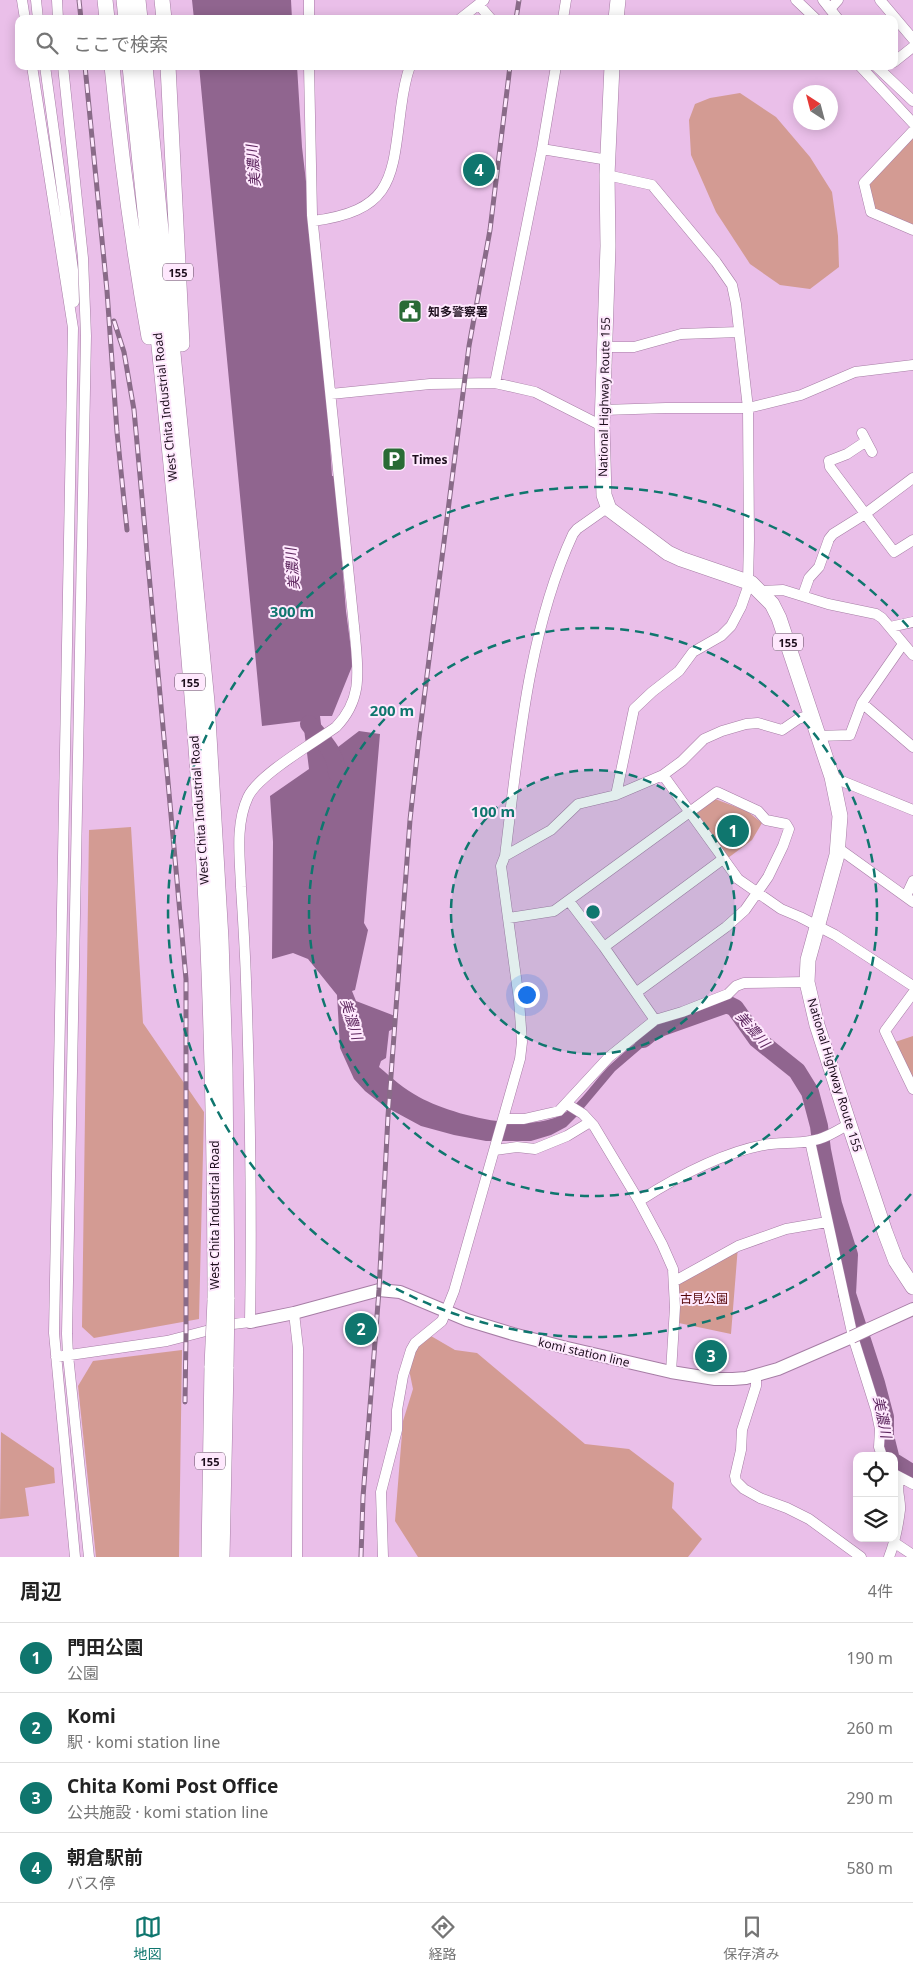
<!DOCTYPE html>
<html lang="ja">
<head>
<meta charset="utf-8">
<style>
  body { margin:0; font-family:"Noto Sans","Noto Sans JP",sans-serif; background:#f2f2f2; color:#222 }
  .controls { position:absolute; right:15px; bottom:15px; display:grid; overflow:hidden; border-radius:10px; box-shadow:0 2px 12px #0003 }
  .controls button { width:45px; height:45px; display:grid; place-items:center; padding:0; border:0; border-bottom:1px solid #e0e0e0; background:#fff; color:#222; font:25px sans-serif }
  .compass { position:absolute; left:793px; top:85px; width:45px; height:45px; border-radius:50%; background:#fff; box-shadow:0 2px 12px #0003; rotate:324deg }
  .you { position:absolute; left:526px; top:994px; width:18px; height:18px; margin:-12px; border:4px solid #fff; border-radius:50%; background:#1a73e8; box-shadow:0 0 0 8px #1a73e833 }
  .badge { display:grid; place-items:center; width:32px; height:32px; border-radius:50%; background:#0f766e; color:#fff; font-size:16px; font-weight:700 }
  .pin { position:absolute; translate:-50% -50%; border:2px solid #fff; box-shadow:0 1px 5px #0006 }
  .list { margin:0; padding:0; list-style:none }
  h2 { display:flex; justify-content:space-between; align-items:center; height:65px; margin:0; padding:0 20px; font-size:21px }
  h2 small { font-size:16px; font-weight:400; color:#767676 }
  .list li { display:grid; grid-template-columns:32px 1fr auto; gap:15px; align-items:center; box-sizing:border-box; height:70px; padding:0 20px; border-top:1px solid #e0e0e0 }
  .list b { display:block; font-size:19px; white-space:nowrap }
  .list p { margin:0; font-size:16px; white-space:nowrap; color:#767676 }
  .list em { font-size:16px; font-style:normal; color:#767676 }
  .icon { flex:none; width:28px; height:28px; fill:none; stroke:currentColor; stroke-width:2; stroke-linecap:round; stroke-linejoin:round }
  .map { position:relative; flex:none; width:913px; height:1557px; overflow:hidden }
  .search { position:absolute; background:#fff; box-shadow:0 2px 12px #0003; left:15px; right:15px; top:15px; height:55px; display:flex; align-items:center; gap:12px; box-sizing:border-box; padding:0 18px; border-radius:10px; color:#767676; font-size:19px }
  .sheet { height:345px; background:#fff }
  nav { display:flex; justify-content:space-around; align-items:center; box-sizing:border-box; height:70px; border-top:1px solid #e0e0e0; background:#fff; font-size:14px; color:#767676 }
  nav a { display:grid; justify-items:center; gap:2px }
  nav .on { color:#0f766e }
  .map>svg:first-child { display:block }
  .green { fill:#d39b93 }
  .water { fill:#90658f }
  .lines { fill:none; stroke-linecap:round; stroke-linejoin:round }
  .river { stroke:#90658f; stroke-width:18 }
  .minor-casing { stroke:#a67da5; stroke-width:11 }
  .major-casing { stroke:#a67da5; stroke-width:14 }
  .highway-casing { stroke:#a67da5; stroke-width:16 }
  .minor { stroke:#fff; stroke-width:10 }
  .major { stroke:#fff; stroke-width:12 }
  .highway { stroke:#fff; stroke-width:15 }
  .rail-casing { stroke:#896b88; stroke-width:5 }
  .rail { stroke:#fee8fd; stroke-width:3; stroke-dasharray:9; stroke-linecap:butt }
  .major-bridge-casing { stroke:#a67da5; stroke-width:14; stroke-linecap:butt }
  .highway-bridge-casing { stroke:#a67da5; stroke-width:16; stroke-linecap:butt }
  .major-bridge { stroke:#fff; stroke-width:12 }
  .highway-bridge { stroke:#fff; stroke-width:15 }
  .ring { fill:none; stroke:#0f766e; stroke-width:2.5; stroke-dasharray:9 6 }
  .labels { text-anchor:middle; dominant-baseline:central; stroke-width:4; stroke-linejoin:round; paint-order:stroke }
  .shield { fill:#fee8fd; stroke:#604f60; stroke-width:1 }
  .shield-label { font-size:11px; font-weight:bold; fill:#1d0e1d }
  .poi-label { font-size:12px; font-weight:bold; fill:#1d0e1d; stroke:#fee8fd; text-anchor:start }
  .street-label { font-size:12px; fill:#1d0e1d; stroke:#fee8fd }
  .park-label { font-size:12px; fill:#540406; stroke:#fee8fd }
  .water-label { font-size:14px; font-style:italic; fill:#5f2860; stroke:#fee8fd }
  .centre { fill:#0f766e; stroke:#fee8fd; stroke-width:2.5 }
  .ring-label { font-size:15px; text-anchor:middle; font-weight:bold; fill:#0f766e; stroke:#fee8fd; stroke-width:4; stroke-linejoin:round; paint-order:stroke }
</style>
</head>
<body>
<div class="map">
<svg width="913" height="1557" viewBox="0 0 913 1557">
  <rect width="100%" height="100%" fill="#eabfe9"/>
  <!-- green -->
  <path class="green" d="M740,93L776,117L810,157L832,192L838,236L839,267L810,289L780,285L750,264L716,212L691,155L689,120L695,104L710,98Z
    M913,131V230L871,212L864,183Z
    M715,799L747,811L762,823L752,840L728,858L695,813Z
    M131,827L143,1023L204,1112L199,1319L94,1338L82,1327L89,830Z
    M913,1036V1087L895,1042Z
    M738,1246L731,1334L674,1322L675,1281Z
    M431,1336L455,1350L477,1353L585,1444L629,1449L674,1483L672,1508L702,1539L688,1557H418L395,1521L403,1421L413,1389L406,1355Z
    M182,1350L179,1557H96L78,1386L93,1361Z
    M1,1432L54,1468L55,1483L25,1488L29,1516L0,1519Z"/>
  <!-- water -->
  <path class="water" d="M192,0H291L292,19H194Z
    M199,66H297L302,147L320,302L333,443L330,445L332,476H335L346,611L353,664L332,716H320L325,757L359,731L380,734L364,923L368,930L355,990L352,991L356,1001L395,1016V1028L389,1031L386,1058L381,1061L379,1067C392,1078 404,1089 419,1097C452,1115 523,1133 559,1116C578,1108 595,1079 610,1065C626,1050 643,1037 660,1024L664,1029L615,1071L578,1115L566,1127L551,1135L531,1141H486L454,1135L421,1126L384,1106L365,1091L354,1079L340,1048L337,995L308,959L293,953L272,959L273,842L270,796L309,769L303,721L262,726Z"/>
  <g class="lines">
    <!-- river -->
    <path class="river" d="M309,724C321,739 337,753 337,773
      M643,1039L654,1030L727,1004L735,1008L757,1039L797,1071L810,1092L819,1126L822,1150L833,1204L849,1255L847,1294L876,1383L885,1417V1436L890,1456
      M894,1462L913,1474"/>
    <!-- minor casing -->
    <g class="minor-casing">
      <path id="minor" d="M22,0L25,19
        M36,0L38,19
        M57,0L58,19
        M309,0V19
        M796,0L816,19
        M823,0L838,19
        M880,0L913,39
        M479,5L491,19
        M830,9L838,0
        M460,19L484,0
        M563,19L566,0
        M894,62L913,47
        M32,66L73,328L54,1333L75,1557
        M45,66L73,270L74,302
        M63,66L83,258L86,336L67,1334L68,1355L89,1557
        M860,66L913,123
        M876,66L913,101
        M913,131L864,183L871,212L913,230
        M542,149L556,66
        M607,175L652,185L716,262L732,285L736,304L748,408L749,540L748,582
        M313,221C394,210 392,178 401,108C403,93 405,80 410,66
        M605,347H634L681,334L739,332
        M495,383L542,149L608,160
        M331,394L430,384L495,383L535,392L602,426
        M603,410L666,408H748L801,395L855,372L913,365
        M862,433L872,452
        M865,442L847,454L829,461L830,467L894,552L913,540
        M760,591L783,590L828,604L876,614L882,618L913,655
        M803,595L809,578L819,567L829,539L833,534L865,514L913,478
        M890,627L913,622
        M862,703L913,747
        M817,736L850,735L862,703L903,644
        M663,775L738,879L781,909L800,917L835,935L913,986
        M832,777L913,810
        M616,795L634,709L652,692L679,671L693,652L721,636L731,626L741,607L748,587
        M838,848L913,902
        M505,856L551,830L578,804L616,795L663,775L682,761L704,739L722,731L746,724L758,723L782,730L798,719L810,715
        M906,896L913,881
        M569,901L604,947L655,1020
        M509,918L554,911L717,792L758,811L766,820L786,824L789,829L783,846L768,877L745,910L726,927L637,992
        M604,947L723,859
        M913,993L885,1031L913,1089
        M567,1104L583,1114L594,1126L639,1201L662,1244L673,1269L675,1307L671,1372
        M503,1119H524L559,1111L609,1057L655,1020L682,1012L728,994L736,986L744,983L807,982
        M810,1141L853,1337L876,1410L880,1429L879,1447L882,1456
        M495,1150L517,1147L535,1149L567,1136L590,1122
        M639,1201C675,1178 722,1153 764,1145C779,1142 795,1144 810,1141C824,1139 837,1131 849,1124
        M675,1281L738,1246L786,1229L827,1222
        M294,1313L298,1348L297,1557
        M56,1357L167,1341L233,1324L250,1322C252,1208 250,1095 246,981C245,950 243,918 241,887C240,857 235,825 248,797C258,775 315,742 336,727C363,699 358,671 355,636L312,215L309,66
        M756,1376V1386L742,1430L741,1450L735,1476L736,1481L744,1489L760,1498L787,1508L809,1519L861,1557
        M894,1474L913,1484
        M895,1543L913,1555
        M383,1557L381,1492L397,1430V1410L403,1376L411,1350L415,1343L442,1321L454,1291L520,1059L522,1042L519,1000L501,866L505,856C518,751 528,631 573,534L577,529L604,510L609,509
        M889,1557C895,1542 898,1526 900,1510C901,1499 895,1488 900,1478"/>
    </g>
    <!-- major casing -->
    <g class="major-casing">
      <path id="major" d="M250,1322L294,1313L379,1290L400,1292L467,1320L513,1334L563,1347L671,1372L715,1379H733L746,1378L778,1369L852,1337
        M869,1329L913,1309"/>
    </g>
    <!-- highway casing -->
    <g class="highway-casing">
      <path id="highway" d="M105,0L107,19
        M124,0L126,19
        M138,0L140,19
        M162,0L164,19
        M616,19L618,0
        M112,66C121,157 133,247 149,337
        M130,66C157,332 188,598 204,865C212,1010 215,1155 215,1300
        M145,66L207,702L221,939L225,1067L227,1299
        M168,66L182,344
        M612,66L607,175L608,246L602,426L604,495L609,509L668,553L681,559L751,583L772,604L779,618L832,777L840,816L837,855L808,960L807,982L817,1025L849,1124L885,1232L896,1261L913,1287
        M209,1557L212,1366
        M222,1557L226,1367"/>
    </g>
    <!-- minor -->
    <use href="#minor" class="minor"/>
    <!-- major -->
    <use href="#major" class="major"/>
    <!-- highway -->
    <use href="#highway" class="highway"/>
    <!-- rail casing -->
    <g class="rail-casing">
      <path id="rail" d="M79,0L81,19
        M516,19L519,0
        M85,66L107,291L117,432L127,530
        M114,321L124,352L134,410L186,979V1336L185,1402
        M361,1557L363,1497L379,1290L388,1116L410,820L419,738L469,346L490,230L510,66"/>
    </g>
    <!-- rail -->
    <use href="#rail" class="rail"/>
    <!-- major-bridge casing -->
    <g class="major-bridge-casing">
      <path id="major-bridge" d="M852,1337L869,1329"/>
    </g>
    <!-- highway-bridge casing -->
    <g class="highway-bridge-casing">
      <path id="highway-bridge" d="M212,1366L215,1300
        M226,1367L227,1299"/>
    </g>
    <!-- major-bridge -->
    <use href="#major-bridge" class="major-bridge"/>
    <!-- highway-bridge -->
    <use href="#highway-bridge" class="highway-bridge"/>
  </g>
  <!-- distance rings -->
  <circle cx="593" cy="912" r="142" fill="#0f766e" fill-opacity=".12"/>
  <g class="ring">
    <circle cx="593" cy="912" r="142"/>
    <circle cx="593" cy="912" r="284"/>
    <path d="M911 1194A425 425 0 1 1 911 630"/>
  </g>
  <!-- icons -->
  <defs>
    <g id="civic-square" transform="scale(1.25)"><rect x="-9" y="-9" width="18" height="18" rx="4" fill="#296b35" stroke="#fee8fd"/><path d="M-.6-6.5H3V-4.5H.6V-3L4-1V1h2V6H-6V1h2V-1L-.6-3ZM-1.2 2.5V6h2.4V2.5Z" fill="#fff"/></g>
    <g id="parking-square" transform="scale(1.25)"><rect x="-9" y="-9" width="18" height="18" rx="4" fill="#296b35" stroke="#fee8fd"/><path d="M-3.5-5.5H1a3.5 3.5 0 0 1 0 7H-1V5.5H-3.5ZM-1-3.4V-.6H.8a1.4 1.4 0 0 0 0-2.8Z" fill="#fff"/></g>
  </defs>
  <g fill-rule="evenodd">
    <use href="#civic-square" x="410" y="311"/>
    <use href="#parking-square" x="394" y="459"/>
  </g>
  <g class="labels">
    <!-- shield labels -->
    <g class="shield">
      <rect x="163" y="263.5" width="30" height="17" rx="4"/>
      <rect x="773" y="633.5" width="30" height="17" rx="4"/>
      <rect x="175" y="673.5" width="30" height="17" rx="4"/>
      <rect x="195" y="1452.5" width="30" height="17" rx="4"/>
    </g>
    <g class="shield-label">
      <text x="178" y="272">155</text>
      <text x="788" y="642">155</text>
      <text x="190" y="682">155</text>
      <text x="210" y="1461">155</text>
    </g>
    <!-- poi labels -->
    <g class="poi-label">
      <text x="428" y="311">知多警察署</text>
      <text x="412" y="459">Times</text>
    </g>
    <!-- street labels -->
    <g class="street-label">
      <text transform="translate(604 397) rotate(-89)">National Highway Route 155</text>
      <text transform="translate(165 407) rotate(-96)">West Chita Industrial Road</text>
      <text transform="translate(199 810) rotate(-94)">West Chita Industrial Road</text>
      <text transform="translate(835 1075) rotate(73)">National Highway Route 155</text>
      <text transform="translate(214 1215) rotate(-90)">West Chita Industrial Road</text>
      <text transform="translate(584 1352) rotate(13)">komi station line</text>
    </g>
    <!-- park labels -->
    <g class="park-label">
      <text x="704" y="1298">古見公園</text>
    </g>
    <!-- water labels -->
    <g class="water-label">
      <text transform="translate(253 166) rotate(-95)">美濃川</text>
      <text transform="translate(292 569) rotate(-95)">美濃川</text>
      <text transform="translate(352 1019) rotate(73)">美濃川</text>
      <text transform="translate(753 1029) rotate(49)">美濃川</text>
      <text transform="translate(883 1417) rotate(79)">美濃川</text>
    </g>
  </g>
  <circle cx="593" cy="912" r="8" class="centre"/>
  <g class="ring-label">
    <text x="292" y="617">300 m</text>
    <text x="392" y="716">200 m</text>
    <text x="493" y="817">100 m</text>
  </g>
</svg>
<div class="controls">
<button><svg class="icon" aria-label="locate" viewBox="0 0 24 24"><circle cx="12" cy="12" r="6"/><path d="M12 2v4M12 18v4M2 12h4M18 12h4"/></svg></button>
<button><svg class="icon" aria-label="layers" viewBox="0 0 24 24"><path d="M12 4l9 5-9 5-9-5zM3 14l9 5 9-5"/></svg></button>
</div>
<svg class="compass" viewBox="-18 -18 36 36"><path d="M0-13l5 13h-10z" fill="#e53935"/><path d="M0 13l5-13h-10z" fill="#767676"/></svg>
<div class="you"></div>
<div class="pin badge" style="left:733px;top:831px">1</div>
<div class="pin badge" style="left:361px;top:1329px">2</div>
<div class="pin badge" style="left:711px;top:1356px">3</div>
<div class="pin badge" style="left:479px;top:170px">4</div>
<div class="search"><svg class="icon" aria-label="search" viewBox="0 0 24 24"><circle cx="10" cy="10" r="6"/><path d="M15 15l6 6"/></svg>ここで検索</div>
</div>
<section class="sheet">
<h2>周辺<small>4件</small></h2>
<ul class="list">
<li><span class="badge">1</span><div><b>門田公園</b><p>公園</p></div><em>190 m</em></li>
<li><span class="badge">2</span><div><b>Komi</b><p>駅 · komi station line</p></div><em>260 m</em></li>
<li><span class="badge">3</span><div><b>Chita Komi Post Office</b><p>公共施設 · komi station line</p></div><em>290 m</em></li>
<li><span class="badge">4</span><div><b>朝倉駅前</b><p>バス停</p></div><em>580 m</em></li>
</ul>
</section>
<nav>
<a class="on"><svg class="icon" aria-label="map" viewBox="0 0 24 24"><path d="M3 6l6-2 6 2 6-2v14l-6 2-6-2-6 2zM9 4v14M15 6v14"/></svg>地図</a>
<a><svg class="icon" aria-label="directions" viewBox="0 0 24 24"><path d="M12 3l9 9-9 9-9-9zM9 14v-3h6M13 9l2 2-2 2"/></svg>経路</a>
<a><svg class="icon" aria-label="saved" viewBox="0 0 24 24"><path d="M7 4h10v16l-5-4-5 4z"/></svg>保存済み</a>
</nav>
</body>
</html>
